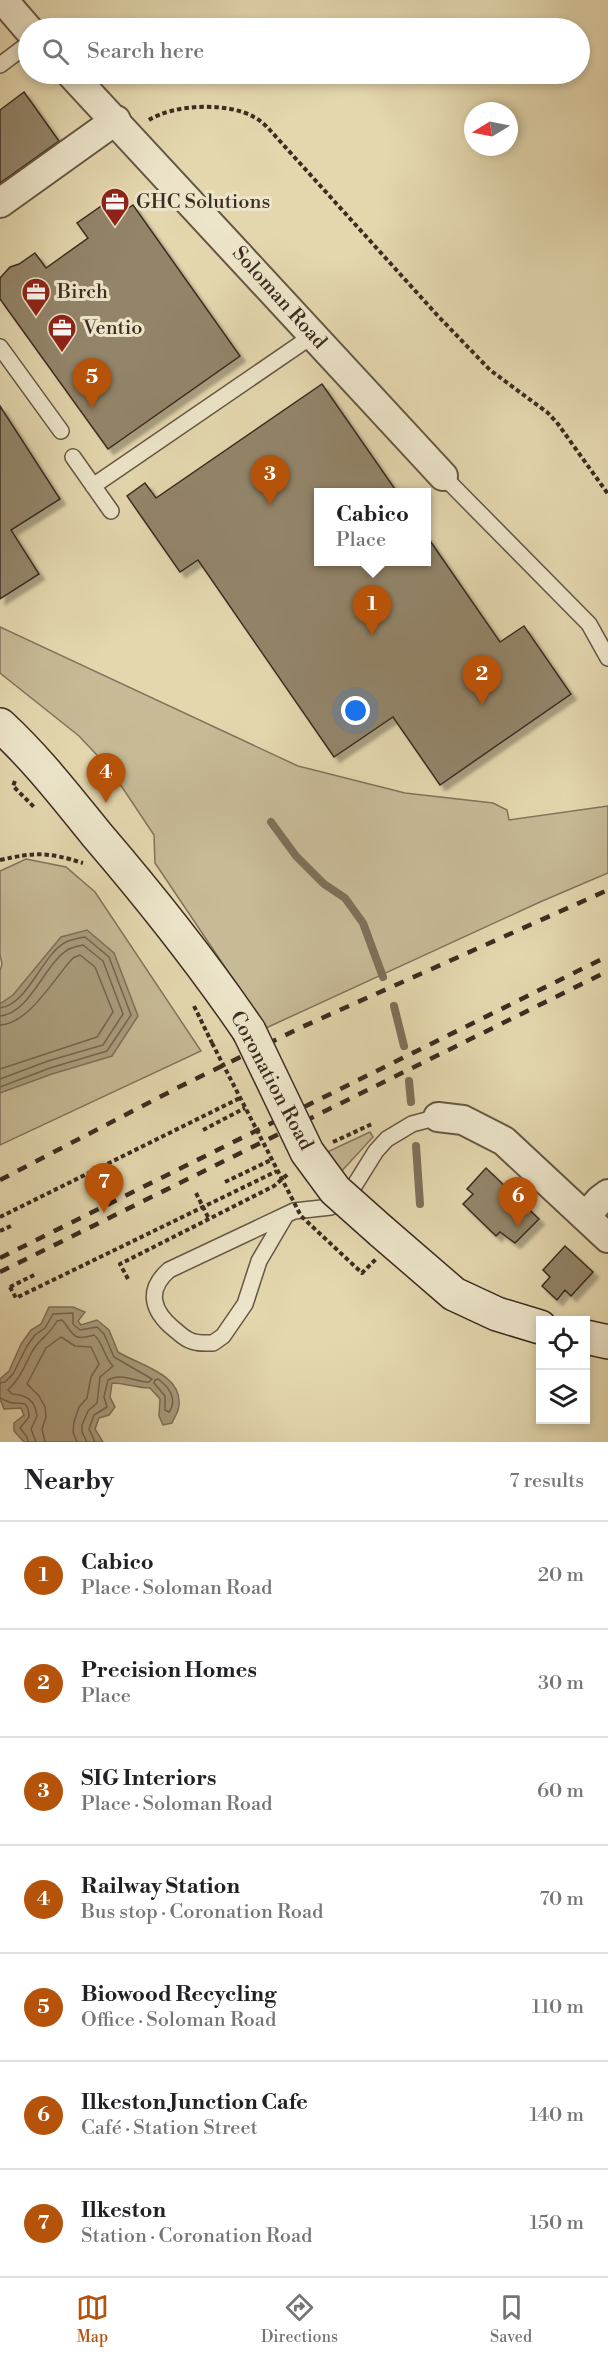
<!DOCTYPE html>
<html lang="en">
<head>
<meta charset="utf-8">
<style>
  body { margin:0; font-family:"Libre Bodoni",serif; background:#f6f6f6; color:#202124 }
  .controls { position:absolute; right:18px; bottom:18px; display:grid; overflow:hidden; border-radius:0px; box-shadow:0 3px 9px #0003 }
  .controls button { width:54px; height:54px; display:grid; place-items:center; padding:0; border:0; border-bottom:2px solid #e0e0e0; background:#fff; color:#202124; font:30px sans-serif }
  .compass { position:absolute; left:464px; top:102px; width:54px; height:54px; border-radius:50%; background:#fff; box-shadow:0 3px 9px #0003; rotate:260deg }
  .you { position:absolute; left:356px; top:711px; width:21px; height:21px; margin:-15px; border:4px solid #fff; border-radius:50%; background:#1a73e8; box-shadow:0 0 0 9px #1a73e833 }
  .badge { display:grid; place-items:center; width:39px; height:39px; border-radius:50%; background:#b45309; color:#fff; font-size:20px; font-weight:700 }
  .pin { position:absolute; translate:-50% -50px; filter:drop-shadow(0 2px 3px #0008) }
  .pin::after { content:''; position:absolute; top:32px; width:21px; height:18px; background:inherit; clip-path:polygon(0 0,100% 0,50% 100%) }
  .popup { position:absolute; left:314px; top:488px; width:117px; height:78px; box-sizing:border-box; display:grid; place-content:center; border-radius:0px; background:#fff; filter:drop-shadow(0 2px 4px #0005); font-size:20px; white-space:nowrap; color:#757577 }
  .popup b { font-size:22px; color:#202124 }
  .popup::after { content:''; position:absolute; left:50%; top:100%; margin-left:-12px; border:12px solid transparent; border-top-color:#fff }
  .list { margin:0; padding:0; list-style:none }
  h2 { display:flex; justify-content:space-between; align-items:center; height:78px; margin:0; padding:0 24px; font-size:26px }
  h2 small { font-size:20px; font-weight:400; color:#757577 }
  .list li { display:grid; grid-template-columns:39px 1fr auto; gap:18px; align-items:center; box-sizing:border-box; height:108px; padding:0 24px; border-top:2px solid #e0e0e0 }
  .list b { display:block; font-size:22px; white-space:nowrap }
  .list p { margin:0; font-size:20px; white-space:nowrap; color:#757577 }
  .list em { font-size:20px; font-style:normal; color:#757577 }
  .icon { flex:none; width:33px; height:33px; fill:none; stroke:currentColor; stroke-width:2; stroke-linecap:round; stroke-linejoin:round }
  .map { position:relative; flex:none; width:608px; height:1442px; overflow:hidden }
  .search { position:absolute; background:#fff; box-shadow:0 3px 9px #0003; left:18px; right:18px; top:18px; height:66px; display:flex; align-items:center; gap:15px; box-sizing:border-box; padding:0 21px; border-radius:33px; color:#757577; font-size:22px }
  .sheet { height:834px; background:#fff }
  nav { display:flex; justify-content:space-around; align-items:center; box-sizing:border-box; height:84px; border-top:2px solid #e0e0e0; background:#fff; font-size:16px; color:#757577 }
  nav a { display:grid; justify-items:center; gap:3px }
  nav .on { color:#b45309 }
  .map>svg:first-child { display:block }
  .green { fill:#c7ba96; stroke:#82735c; stroke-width:1.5 }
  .water { fill:#ab9d7e; stroke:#7f7059; stroke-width:1.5 }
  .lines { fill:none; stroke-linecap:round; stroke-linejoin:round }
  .shore { stroke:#746450; stroke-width:1.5 }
  .stream { stroke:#7f7059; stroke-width:8 }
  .building { fill:#93856a; stroke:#3c2c21; stroke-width:1.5; filter:url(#shadow) }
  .lane-casing { stroke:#665744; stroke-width:18 }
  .street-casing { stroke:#665744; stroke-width:32 }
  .secondary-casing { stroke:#3c2c21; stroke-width:36 }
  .path { stroke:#3c2c21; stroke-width:4; stroke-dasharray:4.5 3; stroke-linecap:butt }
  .lane { stroke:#ede5ca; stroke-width:15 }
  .street { stroke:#ede5ca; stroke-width:28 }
  .secondary { stroke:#ede5ca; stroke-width:33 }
  .rail { stroke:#3c2c21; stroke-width:4.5; stroke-dasharray:10 10; stroke-linecap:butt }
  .secondary-bridge-casing { stroke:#3c2c21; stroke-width:36; stroke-linecap:butt }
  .path-bridge { stroke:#3c2c21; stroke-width:4; stroke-dasharray:4.5 3; stroke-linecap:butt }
  .secondary-bridge { stroke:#ede5ca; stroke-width:33 }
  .labels { text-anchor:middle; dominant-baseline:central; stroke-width:6; stroke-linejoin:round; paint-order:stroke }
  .poi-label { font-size:20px; fill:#3c2c21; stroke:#ede5ca; text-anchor:start }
  .street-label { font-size:20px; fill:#3c2c21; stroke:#ede5ca }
</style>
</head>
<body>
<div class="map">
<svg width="608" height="1442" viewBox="0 0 608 1442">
  <defs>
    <filter id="shadow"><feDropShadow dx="5.5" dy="5.5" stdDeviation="1.5" flood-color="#0004"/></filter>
  </defs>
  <rect width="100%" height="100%" fill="#e4d7ae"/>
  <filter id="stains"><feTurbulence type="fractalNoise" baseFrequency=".00333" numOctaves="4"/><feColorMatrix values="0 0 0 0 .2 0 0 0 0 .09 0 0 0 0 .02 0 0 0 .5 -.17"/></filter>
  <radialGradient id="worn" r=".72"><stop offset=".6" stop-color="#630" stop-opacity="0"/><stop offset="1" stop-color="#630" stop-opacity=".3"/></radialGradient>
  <!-- green -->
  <path class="green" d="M0,627L298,766L405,793L493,803L507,810L509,820L608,806V873L540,902L266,1028L155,863L154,835L110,769L79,736L0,673Z
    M26,859L66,867L95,892L201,1051L0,1145V971L2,964L0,955V871Z
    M370,1132L373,1137L339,1174L325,1153Z"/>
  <!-- water -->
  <path class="water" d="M87,930L114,953L138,1016L112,1056L52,1074L0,1093V1004L13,995L61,937Z
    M49,1307H73L85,1312L78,1321L81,1325L97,1320L109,1330L118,1352C139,1365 182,1374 179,1405C179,1411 174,1418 172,1423L163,1425L159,1416L160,1399L150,1388C136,1388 126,1383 112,1383L110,1397L115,1407L109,1415L99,1418L95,1429L103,1442H24L14,1431V1423L24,1415L21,1408L4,1409L0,1399V1379L9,1371L21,1344L31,1330L41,1324Z"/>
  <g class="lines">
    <!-- shore -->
    <path class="shore" d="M0,1008C28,1005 42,954 66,942C72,939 79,938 85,937L109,957L131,1015L107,1051L50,1068L0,1087
      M0,1016C30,1014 45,962 69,949C73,947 79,946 83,945L103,961L123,1014L103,1045L48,1061L0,1079
      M0,1025C29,1024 54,978 73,958L80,955L95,967L113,1012L97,1037L0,1069
      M158,1379C169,1387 178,1399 169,1412L165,1410V1396L154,1383L155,1380Z
      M0,1383L5,1382L13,1374L27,1346L35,1335L45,1328L53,1314L73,1313V1324L80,1330L97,1327L104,1334L114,1357L152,1379L149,1382C135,1382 121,1372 108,1380L104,1397L107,1407L94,1415L89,1429L95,1442
      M0,1398C3,1399 6,1401 9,1402C21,1406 28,1397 29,1417L20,1428L27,1437L28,1442
      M36,1442L31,1429L37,1416C35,1400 27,1395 12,1394L8,1390C22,1376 24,1366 33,1350C41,1337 49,1336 57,1321L62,1320C74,1333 71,1342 94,1335C103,1342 104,1357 113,1366L100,1377L97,1403L88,1411L82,1425V1432L87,1442
      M45,1442L42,1429L46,1417L45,1407L39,1396L27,1384L46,1348L61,1337L75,1346L91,1347L99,1364L91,1377L87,1398L79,1407L74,1422L73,1432L77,1442"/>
    <!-- stream -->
    <path class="stream" d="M271,822L296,856L324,884L345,898L363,923L383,977
      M394,1006L404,1046
      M409,1081L411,1102
      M416,1146L420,1204"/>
  </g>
  <!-- building -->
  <path class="building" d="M24,92L59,141L0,183V110Z
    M117,195L127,209L133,205L240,356L108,449L0,299V278L10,267L19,264L35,253L46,268L88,238L77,223Z
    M322,384L397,492H318V561H426V535L500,642L524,626L571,694L440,785L393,717L334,757L198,560L180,572L127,496L145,483L156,498Z
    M0,406L60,499L11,530L39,574L0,599Z
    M486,1168L539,1219L515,1243L500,1232L496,1236L463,1204L473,1194L467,1189Z
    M565,1246L593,1272L571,1296L565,1290L557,1300L542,1286L550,1277L543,1270Z"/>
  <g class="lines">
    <!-- lane casing -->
    <g class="lane-casing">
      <path id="lane" d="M0,65L28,44
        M0,347L61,431
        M73,457L111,511
        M443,476L589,624L608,658
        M93,486L312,336
        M286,1215L259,1261L245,1304L223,1336L213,1343C205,1343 196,1344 189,1340C184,1338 179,1333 174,1329C152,1311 146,1290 169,1270L294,1211L331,1207L351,1191L376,1151L387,1139L412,1124L438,1117"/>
    </g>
    <!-- street casing -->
    <g class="street-casing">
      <path id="street" d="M3,0L28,29
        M71,74L443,476
        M0,203L116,120
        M438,1117L463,1120L504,1141L608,1238
        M586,1216L600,1200L608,1194"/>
    </g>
    <!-- secondary casing -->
    <g class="secondary-casing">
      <path id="secondary" d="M0,725C36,758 66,797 97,835C151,898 202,962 249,1031
        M381,1231L454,1294L497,1314L540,1327
        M586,1337L608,1342"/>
    </g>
    <!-- path -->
    <path class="path" d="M149,120C174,104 228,102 254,117C260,120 265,125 269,129L438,316L490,370L548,413L558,424L608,494
      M15,781L13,786L34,807
      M0,860C36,852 47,852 83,863
      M194,1006L212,1043
      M203,1130L245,1108
      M333,1142L372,1124
      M225,1182L271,1160
      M196,1193L209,1219
      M0,1217L240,1098
      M0,1231L13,1225
      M128,1279L120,1264L274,1186L288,1174
      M10,1287L36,1274"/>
    <!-- lane -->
    <use href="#lane" class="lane"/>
    <!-- street -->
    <use href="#street" class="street"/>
    <!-- secondary -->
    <use href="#secondary" class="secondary"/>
    <!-- rail -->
    <path class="rail" d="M0,1180L179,1087L302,1027L608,890
      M0,1258L608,956
      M0,1272L608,971"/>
    <!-- secondary-bridge casing -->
    <g class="secondary-bridge-casing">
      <path id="secondary-bridge" d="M249,1031L307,1152L335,1190L381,1231"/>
    </g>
    <!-- path-bridge -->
    <path class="path-bridge" d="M212,1043L301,1216L362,1273L376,1259
      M10,1287L16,1298L277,1171"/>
    <!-- secondary-bridge -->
    <use href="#secondary-bridge" class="secondary-bridge"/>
  </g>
  <!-- icons -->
  <defs>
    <g id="office-pin" transform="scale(1.5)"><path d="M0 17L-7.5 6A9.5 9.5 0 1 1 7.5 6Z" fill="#8f2418" stroke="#ede5ca"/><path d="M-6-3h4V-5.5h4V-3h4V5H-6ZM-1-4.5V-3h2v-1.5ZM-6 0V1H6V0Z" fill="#fff"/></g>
  </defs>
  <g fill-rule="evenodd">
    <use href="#office-pin" x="115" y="202"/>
    <use href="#office-pin" x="36" y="292"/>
    <use href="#office-pin" x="62" y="328"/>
  </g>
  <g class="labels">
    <!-- poi labels -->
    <g class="poi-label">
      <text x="136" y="202">GHC Solutions</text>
      <text x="57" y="292">Birch</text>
      <text x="83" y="328">Ventio</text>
    </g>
    <!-- street labels -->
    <g class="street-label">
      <text transform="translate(279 298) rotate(48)">Soloman Road</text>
      <text transform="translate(271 1081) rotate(62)">Coronation Road</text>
    </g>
  </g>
  <rect width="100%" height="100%" filter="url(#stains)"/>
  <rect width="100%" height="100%" fill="url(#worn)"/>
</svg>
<div class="controls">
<button><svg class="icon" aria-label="locate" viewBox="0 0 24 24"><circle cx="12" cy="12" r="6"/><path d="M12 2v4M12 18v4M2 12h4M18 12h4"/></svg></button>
<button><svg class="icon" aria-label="layers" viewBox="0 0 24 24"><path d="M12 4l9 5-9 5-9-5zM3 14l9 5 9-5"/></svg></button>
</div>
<svg class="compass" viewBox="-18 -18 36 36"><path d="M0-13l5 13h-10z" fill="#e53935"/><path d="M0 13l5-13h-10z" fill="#757577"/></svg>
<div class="you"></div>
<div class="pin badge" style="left:372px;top:635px">1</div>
<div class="popup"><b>Cabico</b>Place</div>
<div class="pin badge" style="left:482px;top:705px">2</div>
<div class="pin badge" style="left:270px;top:505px">3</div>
<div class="pin badge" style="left:106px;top:803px">4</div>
<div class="pin badge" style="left:92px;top:408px">5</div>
<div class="pin badge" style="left:518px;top:1227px">6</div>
<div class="pin badge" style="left:104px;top:1213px">7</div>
<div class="search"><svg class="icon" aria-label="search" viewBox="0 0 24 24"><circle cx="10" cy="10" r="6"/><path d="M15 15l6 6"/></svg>Search here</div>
</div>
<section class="sheet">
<h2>Nearby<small>7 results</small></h2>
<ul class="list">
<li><span class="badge">1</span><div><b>Cabico</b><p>Place · Soloman Road</p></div><em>20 m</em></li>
<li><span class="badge">2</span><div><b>Precision Homes</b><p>Place</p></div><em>30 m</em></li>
<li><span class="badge">3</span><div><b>SIG Interiors</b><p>Place · Soloman Road</p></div><em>60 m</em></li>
<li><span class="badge">4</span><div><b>Railway Station</b><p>Bus stop · Coronation Road</p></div><em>70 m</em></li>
<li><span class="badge">5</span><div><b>Biowood Recycling</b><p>Office · Soloman Road</p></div><em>110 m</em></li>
<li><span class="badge">6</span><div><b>Ilkeston Junction Cafe</b><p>Café · Station Street</p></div><em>140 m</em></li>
<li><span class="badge">7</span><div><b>Ilkeston</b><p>Station · Coronation Road</p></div><em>150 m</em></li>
</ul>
</section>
<nav>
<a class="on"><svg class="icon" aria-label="map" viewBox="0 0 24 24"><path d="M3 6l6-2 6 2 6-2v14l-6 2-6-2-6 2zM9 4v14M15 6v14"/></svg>Map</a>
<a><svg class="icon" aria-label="directions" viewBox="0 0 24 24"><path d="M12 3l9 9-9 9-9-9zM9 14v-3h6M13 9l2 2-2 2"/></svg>Directions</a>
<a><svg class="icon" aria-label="saved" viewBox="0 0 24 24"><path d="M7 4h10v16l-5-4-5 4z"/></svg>Saved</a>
</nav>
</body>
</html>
